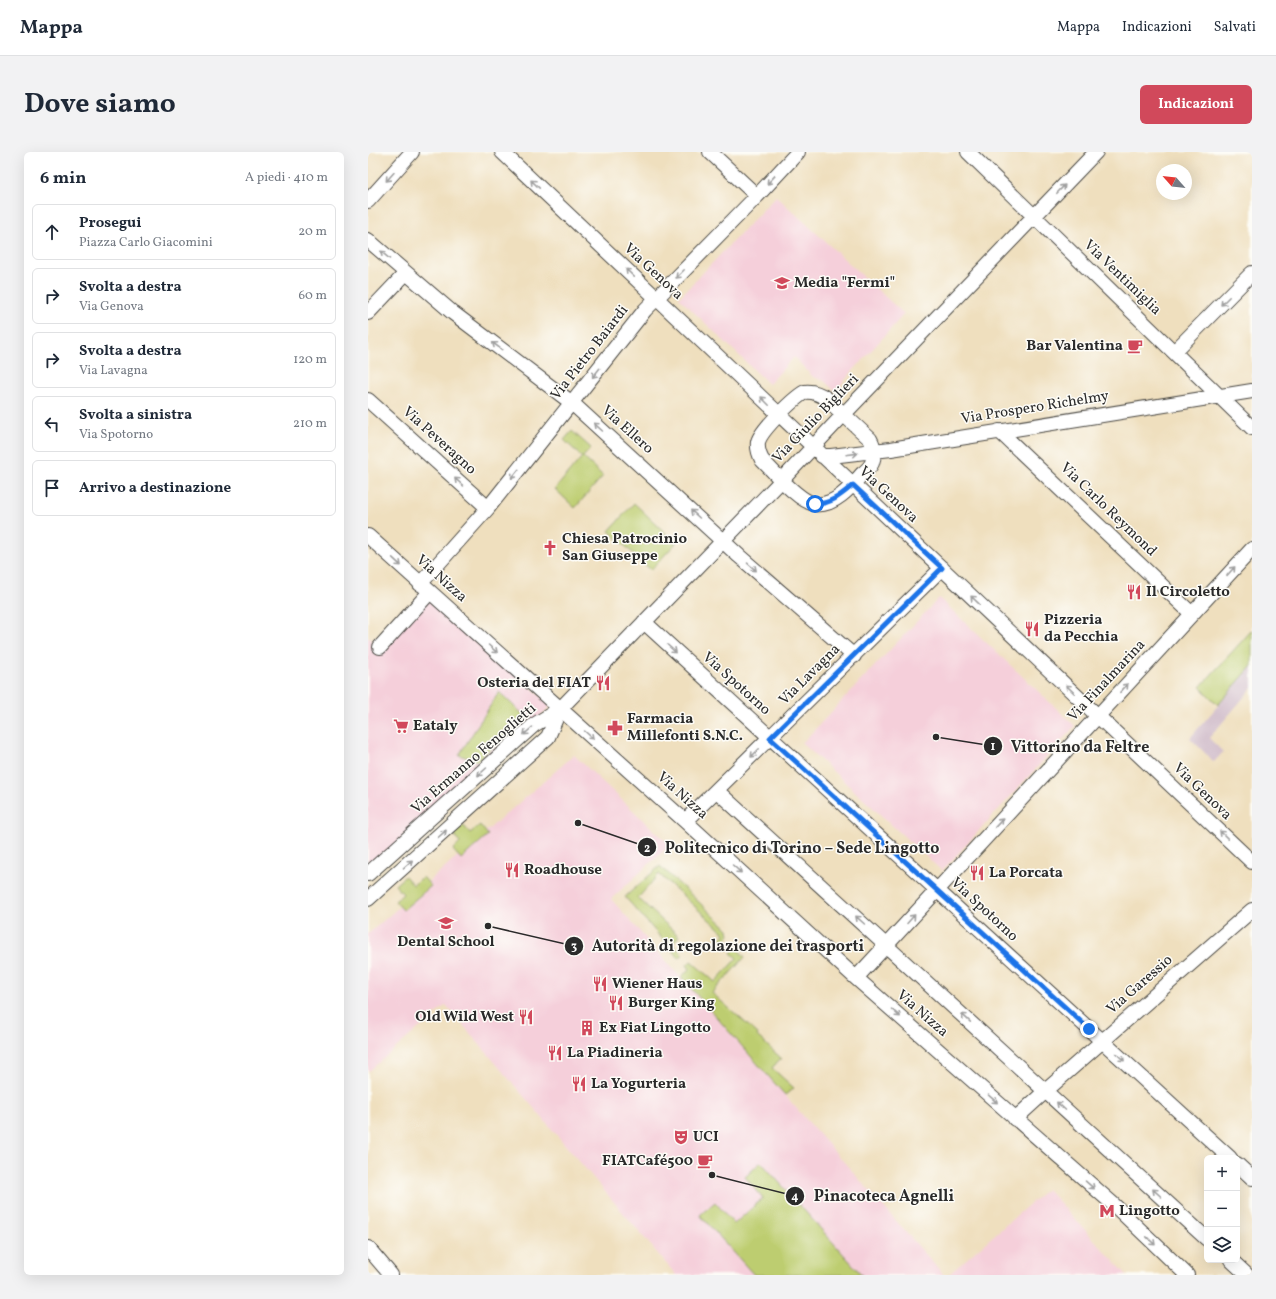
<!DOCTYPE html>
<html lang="it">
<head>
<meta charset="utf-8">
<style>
  body { margin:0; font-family:Vollkorn,serif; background:#f2f2f3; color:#1f2937 }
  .controls { position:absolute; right:12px; bottom:12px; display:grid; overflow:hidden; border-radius:6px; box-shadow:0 4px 16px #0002 }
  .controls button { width:36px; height:36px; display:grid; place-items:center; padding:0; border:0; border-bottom:1px solid #e0e1e3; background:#fff; color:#1f2937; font:20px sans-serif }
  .compass { position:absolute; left:788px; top:12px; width:36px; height:36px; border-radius:50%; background:#fff; box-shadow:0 4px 16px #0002; rotate:297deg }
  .stop { position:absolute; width:12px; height:12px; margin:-9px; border:3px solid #1a73e8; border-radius:50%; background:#fff }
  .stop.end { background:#1a73e8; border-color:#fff; box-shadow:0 1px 4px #0008 }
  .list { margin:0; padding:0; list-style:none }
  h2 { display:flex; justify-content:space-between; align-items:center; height:52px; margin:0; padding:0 16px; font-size:17px }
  h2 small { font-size:13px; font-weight:400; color:#747a83 }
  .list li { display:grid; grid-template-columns:26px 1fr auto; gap:12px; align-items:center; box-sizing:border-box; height:56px; margin:0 8px 8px; padding:0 8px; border:1px solid #e0e1e3; border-radius:6px }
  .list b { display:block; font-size:15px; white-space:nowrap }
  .list p { margin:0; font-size:13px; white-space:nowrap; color:#747a83 }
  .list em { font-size:13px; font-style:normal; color:#747a83 }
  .icon { flex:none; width:22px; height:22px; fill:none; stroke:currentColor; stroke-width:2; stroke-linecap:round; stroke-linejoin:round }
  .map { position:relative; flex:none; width:884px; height:1123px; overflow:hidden; border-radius:6px }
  header { display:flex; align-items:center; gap:24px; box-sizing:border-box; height:56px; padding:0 20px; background:#fff; border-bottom:1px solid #e0e1e3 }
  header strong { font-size:19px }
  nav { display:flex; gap:22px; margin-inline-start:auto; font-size:14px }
  .intro { display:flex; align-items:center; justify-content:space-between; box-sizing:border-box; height:96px; padding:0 24px }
  h1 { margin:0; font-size:28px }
  .button { padding:10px 18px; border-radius:6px; background:#d1495b; color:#fff; font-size:14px; font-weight:700 }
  main { display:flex; gap:24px; padding:0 24px }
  aside { flex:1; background:#fff; border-radius:6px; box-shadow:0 4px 16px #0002 }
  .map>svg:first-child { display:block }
  .built { fill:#f5cfda }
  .industrial { fill:#d1bdcb }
  .green { fill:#bdcd6f; stroke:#747c4d }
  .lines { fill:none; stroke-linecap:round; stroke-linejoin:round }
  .minor-casing { stroke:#484641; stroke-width:16 }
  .minor { stroke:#fff; stroke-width:14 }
  .oneway { stroke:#a0a0a0 }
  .route { stroke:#1a73e8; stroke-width:5 }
  .labels { text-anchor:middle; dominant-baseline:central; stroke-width:3; stroke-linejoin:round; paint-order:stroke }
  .street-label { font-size:15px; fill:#2b2b2b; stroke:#fdfcf7 }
  .poi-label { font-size:15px; font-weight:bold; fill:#2b2b2b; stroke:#fdfcf7; text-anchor:start }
  .leader { fill:none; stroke:#2b2b2b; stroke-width:1.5 }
  .callout-dot { fill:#2b2b2b; stroke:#fdfcf7; stroke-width:1.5 }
  .mark-label { font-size:12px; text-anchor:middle; font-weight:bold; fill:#fff }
  .callout-label { font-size:16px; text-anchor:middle; font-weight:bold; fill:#2b2b2b; stroke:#fdfcf7; stroke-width:3; stroke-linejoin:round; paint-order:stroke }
</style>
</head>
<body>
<header>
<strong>Mappa</strong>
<nav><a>Mappa</a><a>Indicazioni</a><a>Salvati</a></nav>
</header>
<div class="intro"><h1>Dove siamo</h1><a class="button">Indicazioni</a></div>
<main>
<aside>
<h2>6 min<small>A piedi · 410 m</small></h2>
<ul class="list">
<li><svg class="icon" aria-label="ahead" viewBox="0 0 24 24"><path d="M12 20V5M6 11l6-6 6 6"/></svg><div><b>Prosegui</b><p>Piazza Carlo Giacomini</p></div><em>20 m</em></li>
<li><svg class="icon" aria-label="right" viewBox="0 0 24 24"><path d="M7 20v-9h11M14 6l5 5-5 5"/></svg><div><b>Svolta a destra</b><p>Via Genova</p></div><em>60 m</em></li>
<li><svg class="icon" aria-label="right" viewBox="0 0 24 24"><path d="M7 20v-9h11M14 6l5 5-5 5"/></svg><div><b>Svolta a destra</b><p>Via Lavagna</p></div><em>120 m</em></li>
<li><svg class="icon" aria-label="left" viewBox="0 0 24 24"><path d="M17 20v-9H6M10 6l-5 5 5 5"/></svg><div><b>Svolta a sinistra</b><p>Via Spotorno</p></div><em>210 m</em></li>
<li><svg class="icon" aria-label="arrive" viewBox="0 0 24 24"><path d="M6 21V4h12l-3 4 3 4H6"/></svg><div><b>Arrivo a destinazione</b></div></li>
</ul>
</aside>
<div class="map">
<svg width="884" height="1123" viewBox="0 0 884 1123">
  <rect width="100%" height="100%" fill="#fdfcf7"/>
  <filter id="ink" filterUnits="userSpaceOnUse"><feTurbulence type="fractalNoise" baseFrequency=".025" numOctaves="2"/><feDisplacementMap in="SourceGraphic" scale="8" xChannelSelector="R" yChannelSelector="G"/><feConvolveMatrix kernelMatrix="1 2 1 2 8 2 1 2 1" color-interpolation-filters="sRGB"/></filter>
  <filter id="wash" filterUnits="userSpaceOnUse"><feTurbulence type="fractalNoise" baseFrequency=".012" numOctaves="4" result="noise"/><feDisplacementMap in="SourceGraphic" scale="16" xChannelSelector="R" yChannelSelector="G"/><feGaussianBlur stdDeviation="0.9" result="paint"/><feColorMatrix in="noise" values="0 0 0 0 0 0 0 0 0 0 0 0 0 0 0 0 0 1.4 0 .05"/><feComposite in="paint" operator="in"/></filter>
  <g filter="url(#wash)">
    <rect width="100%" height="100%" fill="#efdfbe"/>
    <!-- built -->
    <path class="built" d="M408,44L536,162L467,239L455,228L445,225L426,205L401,232L311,146Z
      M62,440L183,554L0,719V485L12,495Z
      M571,446L707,574L574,719L434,591Z
      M206,603L302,693L243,747L576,1123H308L78,853L0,920V782Z
      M679,1037L759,1123H580Z"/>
    <!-- industrial -->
    <path class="industrial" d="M884,514V536L841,586L855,600L846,610L822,586Z"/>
    <!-- green -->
    <path class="green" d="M204,279L223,296L215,305L235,324L207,356L187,337L214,305L196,288Z
      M266,351L308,391L283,418L241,379Z
      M884,478V514L850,553L832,535Z
      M131,540L159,566L109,609L91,603Z
      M95,673L102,681L112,673L120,683L93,707L85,698L92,691L85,681Z
      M292,714L360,777L361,783L356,789H351L357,782L291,722L270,746L311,784L304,792L315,802L311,806L257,745Z
      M37,724L45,733L55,725L63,734L35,758L27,749L35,742L27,733Z
      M368,795L377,805L344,841L390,882L389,884L414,907H412L404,916L426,936L417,943L313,825L322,817L319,813L323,809L347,830L369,806L363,801Z
      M393,1010L494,1123H386L332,1063L347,1050L366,1072L395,1046L377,1025Z"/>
  </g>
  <g filter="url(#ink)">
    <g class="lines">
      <!-- minor casing -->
      <g class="minor-casing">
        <path id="minor" d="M134,0L884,710
          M342,0L389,44
          M600,0L884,276
          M0,49L44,0
          M0,88L85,161L204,251L371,404L486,504
          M0,161L38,121
          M806,200L884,121
          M437,240C446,239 452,242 459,247L502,287C506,294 507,303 504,311C502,315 498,319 494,322C483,335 466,355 447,352C431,350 405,319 394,308C391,302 389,297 390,290C393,278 426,246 437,240Z
          M0,248L120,356
          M631,279L824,462
          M454,304H463L523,297L884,239
          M0,384L317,669L488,826L745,1052L819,1123
          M52,432L120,356L277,158L389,44L430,0
          M276,470L862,1006
          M12,495L62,440
          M349,639C513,787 675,938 839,1087
          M317,669L574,416
          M0,722L166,573L192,557L414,328L476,262L728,0
          M0,747L180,585L192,557
          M488,826L884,397
          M647,967L682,935L884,758
          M869,1012L884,1026
          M0,1096L23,1123
          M863,1108L878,1122"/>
      </g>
      <!-- minor -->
      <use href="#minor" class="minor"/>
    </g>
    <!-- one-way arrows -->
    <defs><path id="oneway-shaft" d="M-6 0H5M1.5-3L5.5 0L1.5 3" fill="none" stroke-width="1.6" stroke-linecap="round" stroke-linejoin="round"/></defs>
    <g class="oneway">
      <use href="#oneway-shaft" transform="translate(22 25) rotate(132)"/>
      <use href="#oneway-shaft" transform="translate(403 28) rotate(133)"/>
      <use href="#oneway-shaft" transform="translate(167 32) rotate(-136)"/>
      <use href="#oneway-shaft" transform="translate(693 37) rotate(-46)"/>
      <use href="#oneway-shaft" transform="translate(17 103) rotate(-139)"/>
      <use href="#oneway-shaft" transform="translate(262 121) rotate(-136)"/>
      <use href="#oneway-shaft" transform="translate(312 122) rotate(135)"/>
      <use href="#oneway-shaft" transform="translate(857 149) rotate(135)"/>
      <use href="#oneway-shaft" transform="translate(129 194) rotate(-143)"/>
      <use href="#oneway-shaft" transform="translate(228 221) rotate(128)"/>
      <use href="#oneway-shaft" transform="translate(397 249) rotate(-135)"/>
      <use href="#oneway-shaft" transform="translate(230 275) rotate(-138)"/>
      <use href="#oneway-shaft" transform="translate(484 302) rotate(-7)"/>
      <use href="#oneway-shaft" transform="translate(147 322) rotate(129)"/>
      <use href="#oneway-shaft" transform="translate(91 330) rotate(-138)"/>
      <use href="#oneway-shaft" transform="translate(327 362) rotate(-138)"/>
      <use href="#oneway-shaft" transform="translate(29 410) rotate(43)"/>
      <use href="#oneway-shaft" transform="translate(384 415) rotate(41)"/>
      <use href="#oneway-shaft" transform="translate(863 419) rotate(-48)"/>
      <use href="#oneway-shaft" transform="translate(607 448) rotate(-136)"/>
      <use href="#oneway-shaft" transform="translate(125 497) rotate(42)"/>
      <use href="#oneway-shaft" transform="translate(304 497) rotate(42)"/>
      <use href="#oneway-shaft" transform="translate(756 536) rotate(-47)"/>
      <use href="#oneway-shaft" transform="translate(702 537) rotate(-136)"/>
      <use href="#oneway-shaft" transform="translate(160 579) rotate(138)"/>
      <use href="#oneway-shaft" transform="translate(221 583) rotate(42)"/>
      <use href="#oneway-shaft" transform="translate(387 601) rotate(135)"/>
      <use href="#oneway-shaft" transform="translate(114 620) rotate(138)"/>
      <use href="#oneway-shaft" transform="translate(631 671) rotate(-47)"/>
      <use href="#oneway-shaft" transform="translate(74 682) rotate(-42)"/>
      <use href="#oneway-shaft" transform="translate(856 683) rotate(-136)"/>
      <use href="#oneway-shaft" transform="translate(40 712) rotate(-41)"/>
      <use href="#oneway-shaft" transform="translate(369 717) rotate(42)"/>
      <use href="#oneway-shaft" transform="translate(543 767) rotate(-48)"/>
      <use href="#oneway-shaft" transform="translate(492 768) rotate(-138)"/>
      <use href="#oneway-shaft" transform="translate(528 861) rotate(41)"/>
      <use href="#oneway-shaft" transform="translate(598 866) rotate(-137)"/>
      <use href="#oneway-shaft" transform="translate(752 905) rotate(42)"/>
      <use href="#oneway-shaft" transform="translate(625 947) rotate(41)"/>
      <use href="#oneway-shaft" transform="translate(693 954) rotate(-138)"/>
      <use href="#oneway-shaft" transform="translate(722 1033) rotate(41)"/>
      <use href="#oneway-shaft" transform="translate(789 1041) rotate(-138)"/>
      <use href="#oneway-shaft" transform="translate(783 1089) rotate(44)"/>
    </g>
  </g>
  <g class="lines" filter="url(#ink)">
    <!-- route -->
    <path class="route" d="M447,352C463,352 473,343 485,333L574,416L402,586L721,877"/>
  </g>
  <!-- icons -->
  <defs>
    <g id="school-bare" transform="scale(1.2)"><path d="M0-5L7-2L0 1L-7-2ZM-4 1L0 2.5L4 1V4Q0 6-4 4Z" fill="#d1495b" stroke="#fdfcf7" stroke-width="2.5" paint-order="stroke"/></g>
    <g id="cafe-bare" transform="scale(1.2)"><path d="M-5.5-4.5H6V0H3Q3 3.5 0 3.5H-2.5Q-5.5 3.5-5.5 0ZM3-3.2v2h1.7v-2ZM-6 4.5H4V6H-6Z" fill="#d1495b" stroke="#fdfcf7" stroke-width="2.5" paint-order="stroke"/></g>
    <g id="church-bare" transform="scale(1.2)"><path d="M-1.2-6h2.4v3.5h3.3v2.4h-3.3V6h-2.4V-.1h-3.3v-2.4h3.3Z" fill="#d1495b" stroke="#fdfcf7" stroke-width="2.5" paint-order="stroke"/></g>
    <g id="restaurant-bare" transform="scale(1.2)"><path d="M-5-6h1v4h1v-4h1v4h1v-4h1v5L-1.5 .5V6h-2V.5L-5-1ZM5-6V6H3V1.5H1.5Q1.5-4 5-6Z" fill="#d1495b" stroke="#fdfcf7" stroke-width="2.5" paint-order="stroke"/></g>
    <g id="supermarket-bare" transform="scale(1.2)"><path d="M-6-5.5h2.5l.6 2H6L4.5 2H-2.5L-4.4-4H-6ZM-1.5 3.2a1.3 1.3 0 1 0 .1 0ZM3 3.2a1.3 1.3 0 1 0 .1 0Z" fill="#d1495b" stroke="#fdfcf7" stroke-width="2.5" paint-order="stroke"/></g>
    <g id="pharmacy-bare" transform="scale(1.2)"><path d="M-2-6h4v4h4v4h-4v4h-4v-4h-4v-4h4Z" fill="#d1495b" stroke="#fdfcf7" stroke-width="2.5" paint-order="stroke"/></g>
    <g id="university-bare" transform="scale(1.2)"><path d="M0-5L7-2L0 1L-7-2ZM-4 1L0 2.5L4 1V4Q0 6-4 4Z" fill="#d1495b" stroke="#fdfcf7" stroke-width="2.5" paint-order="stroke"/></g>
    <g id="building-bare" transform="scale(1.2)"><path d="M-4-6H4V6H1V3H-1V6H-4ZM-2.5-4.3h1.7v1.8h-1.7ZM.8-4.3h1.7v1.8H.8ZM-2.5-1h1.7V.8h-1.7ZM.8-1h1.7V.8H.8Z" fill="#d1495b" stroke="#fdfcf7" stroke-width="2.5" paint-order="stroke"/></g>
    <g id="theatre-bare" transform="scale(1.2)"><path d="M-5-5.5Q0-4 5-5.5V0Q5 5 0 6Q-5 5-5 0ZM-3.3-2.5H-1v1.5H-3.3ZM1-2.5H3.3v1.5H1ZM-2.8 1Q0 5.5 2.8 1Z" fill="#d1495b" stroke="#fdfcf7" stroke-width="2.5" paint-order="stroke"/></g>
    <g id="metro-bare" transform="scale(1.2)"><path d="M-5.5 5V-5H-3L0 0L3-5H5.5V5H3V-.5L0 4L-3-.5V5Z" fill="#d1495b" stroke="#fdfcf7" stroke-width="2.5" paint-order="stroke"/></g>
  </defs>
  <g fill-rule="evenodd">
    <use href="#school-bare" x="414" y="131"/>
    <use href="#cafe-bare" x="767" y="194"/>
    <use href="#church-bare" x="182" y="396"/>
    <use href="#restaurant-bare" x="766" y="440"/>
    <use href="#restaurant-bare" x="664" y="477"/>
    <use href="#restaurant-bare" x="235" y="531"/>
    <use href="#supermarket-bare" x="33" y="574"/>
    <use href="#pharmacy-bare" x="247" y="576"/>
    <use href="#restaurant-bare" x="144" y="718"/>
    <use href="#restaurant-bare" x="609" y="721"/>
    <use href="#university-bare" x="78" y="771"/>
    <use href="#restaurant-bare" x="232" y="832"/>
    <use href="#restaurant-bare" x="248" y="851"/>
    <use href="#restaurant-bare" x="158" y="865"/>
    <use href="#building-bare" x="219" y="876"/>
    <use href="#restaurant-bare" x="187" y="901"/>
    <use href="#restaurant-bare" x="211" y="932"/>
    <use href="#theatre-bare" x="313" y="985"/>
    <use href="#cafe-bare" x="337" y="1009"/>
    <use href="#metro-bare" x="739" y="1059"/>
  </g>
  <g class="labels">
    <!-- street labels -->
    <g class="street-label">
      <text transform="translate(285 120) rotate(43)">Via Genova</text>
      <text transform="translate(754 126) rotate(44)">Via Ventimiglia</text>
      <text transform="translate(222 201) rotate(-52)">Via Pietro Baiardi</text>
      <text transform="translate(667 256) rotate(-9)">Via Prospero Richelmy</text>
      <text transform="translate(448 267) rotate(-46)">Via Giulio Biglieri</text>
      <text transform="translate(259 278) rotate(42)">Via Ellero</text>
      <text transform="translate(71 289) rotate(42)">Via Peveragno</text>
      <text transform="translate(520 343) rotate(43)">Via Genova</text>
      <text transform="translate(740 358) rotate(44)">Via Carlo Reymond</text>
      <text transform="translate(73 427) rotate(42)">Via Nizza</text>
      <text transform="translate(442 523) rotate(-45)">Via Lavagna</text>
      <text transform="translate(739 529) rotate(-47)">Via Finalmarina</text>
      <text transform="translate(368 532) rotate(42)">Via Spotorno</text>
      <text transform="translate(106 607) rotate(-41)">Via Ermanno Fenoglietti</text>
      <text transform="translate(834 640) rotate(44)">Via Genova</text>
      <text transform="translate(314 644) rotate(42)">Via Nizza</text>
      <text transform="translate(616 758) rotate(43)">Via Spotorno</text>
      <text transform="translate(772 833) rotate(-41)">Via Garessio</text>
      <text transform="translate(554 862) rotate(41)">Via Nizza</text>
    </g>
    <!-- poi labels -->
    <g class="poi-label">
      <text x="426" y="131">Media "Fermi"</text>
      <text x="755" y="194" text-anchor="end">Bar Valentina</text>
      <text x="194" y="387">Chiesa Patrocinio<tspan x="194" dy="17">San Giuseppe</tspan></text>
      <text x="778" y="440">Il Circoletto</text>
      <text x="676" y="468">Pizzeria<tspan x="676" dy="17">da Pecchia</tspan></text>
      <text x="223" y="531" text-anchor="end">Osteria del FIAT</text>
      <text x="259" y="567">Farmacia<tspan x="259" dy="17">Millefonti S.N.C.</tspan></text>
      <text x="45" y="574">Eataly</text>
      <text x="156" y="718">Roadhouse</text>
      <text x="621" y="721">La Porcata</text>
      <text x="78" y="790" text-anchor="middle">Dental School</text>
      <text x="244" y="832">Wiener Haus</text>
      <text x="260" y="851">Burger King</text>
      <text x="146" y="865" text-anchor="end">Old Wild West</text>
      <text x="231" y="876">Ex Fiat Lingotto</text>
      <text x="199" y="901">La Piadineria</text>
      <text x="223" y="932">La Yogurteria</text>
      <text x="325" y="985">UCI</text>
      <text x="325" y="1009" text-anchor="end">FIATCafé500</text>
      <text x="751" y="1059">Lingotto</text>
    </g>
  </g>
  <!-- callouts -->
  <path class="leader" d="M568 585L625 594M210 671L279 695M120 774L206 794M344 1023L427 1044"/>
  <g class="callout-dot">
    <circle cx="568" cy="585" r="4"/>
    <circle cx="210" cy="671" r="4"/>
    <circle cx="120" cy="774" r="4"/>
    <circle cx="344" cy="1023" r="4"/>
    <circle cx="625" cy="594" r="10"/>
    <circle cx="279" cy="695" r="10"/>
    <circle cx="206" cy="794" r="10"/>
    <circle cx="427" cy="1044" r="10"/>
  </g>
  <g class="mark-label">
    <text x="625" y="598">1</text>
    <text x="279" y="700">2</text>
    <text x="206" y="798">3</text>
    <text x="427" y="1048">4</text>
  </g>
  <g class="callout-label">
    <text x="712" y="600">Vittorino da Feltre</text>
    <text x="434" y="701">Politecnico di Torino – Sede Lingotto</text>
    <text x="360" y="799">Autorità di regolazione dei trasporti</text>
    <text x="516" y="1049">Pinacoteca Agnelli</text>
  </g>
</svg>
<div class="controls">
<button>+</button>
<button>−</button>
<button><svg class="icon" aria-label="layers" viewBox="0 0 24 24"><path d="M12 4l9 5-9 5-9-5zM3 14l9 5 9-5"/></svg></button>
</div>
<svg class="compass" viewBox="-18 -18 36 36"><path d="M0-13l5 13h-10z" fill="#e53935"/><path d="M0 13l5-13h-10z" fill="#747a83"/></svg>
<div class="stop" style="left:447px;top:352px"></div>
<div class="stop end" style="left:721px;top:877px"></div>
</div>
</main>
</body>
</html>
